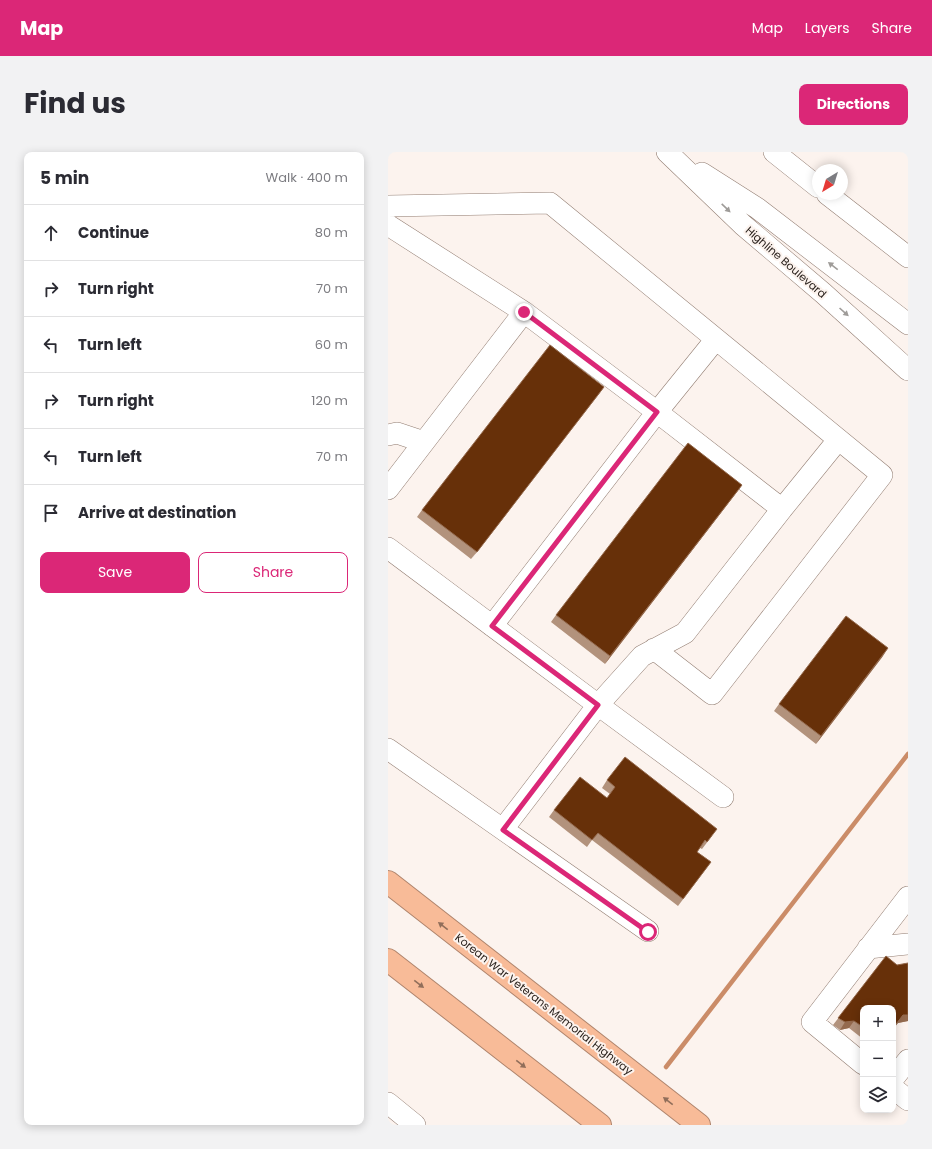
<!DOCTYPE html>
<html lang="en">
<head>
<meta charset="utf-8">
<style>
  body { margin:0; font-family:Poppins,sans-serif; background:#f2f2f3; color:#2b2b33 }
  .controls { position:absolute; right:12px; bottom:12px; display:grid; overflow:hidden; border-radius:8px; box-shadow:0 2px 10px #0003 }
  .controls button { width:36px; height:36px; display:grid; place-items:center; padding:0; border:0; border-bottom:1px solid #e1e1e2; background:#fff; color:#2b2b33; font:20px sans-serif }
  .compass { position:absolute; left:424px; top:12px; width:36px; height:36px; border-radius:50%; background:#fff; box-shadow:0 2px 10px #0003; rotate:218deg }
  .stop { position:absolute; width:12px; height:12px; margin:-9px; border:3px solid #db2777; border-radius:50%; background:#fff }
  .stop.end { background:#db2777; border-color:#fff; box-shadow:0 1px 4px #0008 }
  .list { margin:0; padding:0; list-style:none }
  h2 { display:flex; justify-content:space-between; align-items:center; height:52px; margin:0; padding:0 16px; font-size:17px }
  h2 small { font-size:13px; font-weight:400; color:#7c7c81 }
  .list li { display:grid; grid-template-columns:26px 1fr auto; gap:12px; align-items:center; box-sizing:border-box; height:56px; padding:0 16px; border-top:1px solid #e1e1e2 }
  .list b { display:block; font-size:15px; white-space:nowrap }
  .list em { font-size:13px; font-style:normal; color:#7c7c81 }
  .actions { display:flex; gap:8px; padding:12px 16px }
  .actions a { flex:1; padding:9px 0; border:1px solid #db2777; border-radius:8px; text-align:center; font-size:14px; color:#db2777 }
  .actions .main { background:#db2777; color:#fff }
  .icon { flex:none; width:22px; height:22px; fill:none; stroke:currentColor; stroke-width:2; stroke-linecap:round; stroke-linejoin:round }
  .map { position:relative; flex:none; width:520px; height:973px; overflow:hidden; border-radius:8px }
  header { display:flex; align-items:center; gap:24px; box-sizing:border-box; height:56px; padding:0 20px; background:#db2777; color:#fff }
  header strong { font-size:19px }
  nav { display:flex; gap:22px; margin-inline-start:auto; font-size:14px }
  .intro { display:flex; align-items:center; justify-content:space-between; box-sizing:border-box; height:96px; padding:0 24px }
  h1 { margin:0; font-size:28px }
  .button { padding:10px 18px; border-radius:8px; background:#db2777; color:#fff; font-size:14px; font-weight:700 }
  main { display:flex; gap:24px; padding:0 24px }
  aside { flex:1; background:#fff; border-radius:8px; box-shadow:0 2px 10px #0003 }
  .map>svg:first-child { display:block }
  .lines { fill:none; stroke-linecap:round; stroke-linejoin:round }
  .stream { stroke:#cb8c68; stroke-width:4.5 }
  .minor-casing { stroke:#937e73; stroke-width:22 }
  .highway-casing { stroke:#b0856d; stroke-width:24 }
  .minor { stroke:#fff; stroke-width:21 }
  .highway { stroke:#f8bb98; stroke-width:22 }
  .wall { fill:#b2927c }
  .shaded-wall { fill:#946a4e }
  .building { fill:#673009; stroke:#946a4e }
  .oneway { fill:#9f9c99 }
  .oneway2 { fill:#916e5a }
  .route { stroke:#db2777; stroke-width:5 }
  .labels { text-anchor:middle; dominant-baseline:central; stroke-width:4; stroke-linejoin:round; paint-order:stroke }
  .street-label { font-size:11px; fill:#2a221d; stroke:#fcf3ee }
</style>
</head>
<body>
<header>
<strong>Map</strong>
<nav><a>Map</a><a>Layers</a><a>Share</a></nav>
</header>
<div class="intro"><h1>Find us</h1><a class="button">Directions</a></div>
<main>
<aside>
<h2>5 min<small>Walk · 400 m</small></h2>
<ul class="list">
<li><svg class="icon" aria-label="ahead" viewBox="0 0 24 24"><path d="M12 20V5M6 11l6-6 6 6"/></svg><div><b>Continue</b></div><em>80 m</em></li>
<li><svg class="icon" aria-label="right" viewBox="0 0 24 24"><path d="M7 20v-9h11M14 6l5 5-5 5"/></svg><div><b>Turn right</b></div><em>70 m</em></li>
<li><svg class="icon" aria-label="left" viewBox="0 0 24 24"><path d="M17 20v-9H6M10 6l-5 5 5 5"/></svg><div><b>Turn left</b></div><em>60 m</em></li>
<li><svg class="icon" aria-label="right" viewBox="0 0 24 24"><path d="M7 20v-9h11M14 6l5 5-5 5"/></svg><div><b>Turn right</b></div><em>120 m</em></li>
<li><svg class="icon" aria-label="left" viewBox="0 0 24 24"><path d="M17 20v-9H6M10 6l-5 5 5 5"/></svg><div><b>Turn left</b></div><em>70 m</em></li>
<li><svg class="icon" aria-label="arrive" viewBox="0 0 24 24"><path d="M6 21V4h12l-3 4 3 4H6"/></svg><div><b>Arrive at destination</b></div></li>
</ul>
<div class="actions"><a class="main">Save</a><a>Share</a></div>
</aside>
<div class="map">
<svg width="520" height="973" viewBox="0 0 520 973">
  <rect width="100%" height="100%" fill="#fcf3ee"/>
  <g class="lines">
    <!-- stream -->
    <path class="stream" d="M278,915L520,602"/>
    <!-- minor casing -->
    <g class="minor-casing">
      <path id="minor" d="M279,0L355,73L435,141L520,218
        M386,0L430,35
        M314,21L369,56L520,172
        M439,42L520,105
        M0,54L162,51L494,323L324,542L266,497
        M0,73L136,160
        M0,283L9,281L36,290
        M0,337L136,160L269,260L394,357L297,481L254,504L210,553L335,645
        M394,357L450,288
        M0,396L210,553L115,677
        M104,474L269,260L328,187
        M0,597L260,779
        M480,796L520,792
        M475,912L424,870L520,745
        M505,927L520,908
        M505,936L520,948
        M0,951L27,973"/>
    </g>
    <!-- highway casing -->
    <g class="highway-casing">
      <path id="highway" d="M0,730L311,973
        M0,808L212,973"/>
    </g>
    <!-- minor -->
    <use href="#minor" class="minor"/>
    <!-- highway -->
    <use href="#highway" class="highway"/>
  </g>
  <!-- wall -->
  <path class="wall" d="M216,235L83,407L29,365L34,358Z
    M354,333L217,512L163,470L168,463Z
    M495,504L428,592L386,559L391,552Z
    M219,628L324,684L314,697L312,696L309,700L323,710L290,754L204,688L199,695L161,665L166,658L219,646L222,642L214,636Z
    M498,804L509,813L520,811V869L510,871L505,877V856H475V887L461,876L452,878L445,873Z"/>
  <!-- shaded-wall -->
  <path class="shaded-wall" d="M216,235L211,242L83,407L89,400Z
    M354,333L349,340L217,512L222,504Z
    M500,496L495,504L428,592L433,584Z
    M515,863H520V869L510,871L505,877Z
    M466,869L461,876L452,878L457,870Z"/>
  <!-- building -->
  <path class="building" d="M162,193L216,235L89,400L34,358Z
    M300,291L354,333L222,504L168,463Z
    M458,464L500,496L433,584L391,552Z
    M237,605L329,677L319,690L317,688L309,700L323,710L295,747L210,681L204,688L166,658L192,625L219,646L227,635L219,628Z
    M498,804L509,813L520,811V863H515L505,876V856H475V875L466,869L457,870L450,866Z"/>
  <!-- one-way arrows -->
  <defs><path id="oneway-solid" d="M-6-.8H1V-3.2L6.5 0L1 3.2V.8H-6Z"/></defs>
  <g class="oneway">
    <use href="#oneway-solid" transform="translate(338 56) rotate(44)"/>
    <use href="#oneway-solid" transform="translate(445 114) rotate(-142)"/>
    <use href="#oneway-solid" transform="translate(456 160) rotate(42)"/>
  </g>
  <g class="oneway2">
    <use href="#oneway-solid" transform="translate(55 774) rotate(-142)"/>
    <use href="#oneway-solid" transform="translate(31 832) rotate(38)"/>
    <use href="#oneway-solid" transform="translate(133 912) rotate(38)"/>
    <use href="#oneway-solid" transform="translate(280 949) rotate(-142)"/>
  </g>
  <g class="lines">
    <!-- route -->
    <path class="route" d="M136,160L269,260L104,474L210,553L115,678L260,780"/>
  </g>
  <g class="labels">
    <!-- street labels -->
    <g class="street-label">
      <text transform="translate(398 110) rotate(41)">Highline Boulevard</text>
      <text transform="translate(156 852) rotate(38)">Korean War Veterans Memorial Highway</text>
    </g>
  </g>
</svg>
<div class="controls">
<button>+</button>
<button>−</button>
<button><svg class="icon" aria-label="layers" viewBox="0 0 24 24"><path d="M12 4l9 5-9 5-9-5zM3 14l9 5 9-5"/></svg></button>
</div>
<svg class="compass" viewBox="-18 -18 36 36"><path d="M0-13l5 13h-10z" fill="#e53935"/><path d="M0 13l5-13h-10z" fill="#7c7c81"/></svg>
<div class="stop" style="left:260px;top:780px"></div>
<div class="stop end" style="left:136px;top:160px"></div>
</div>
</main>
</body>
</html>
